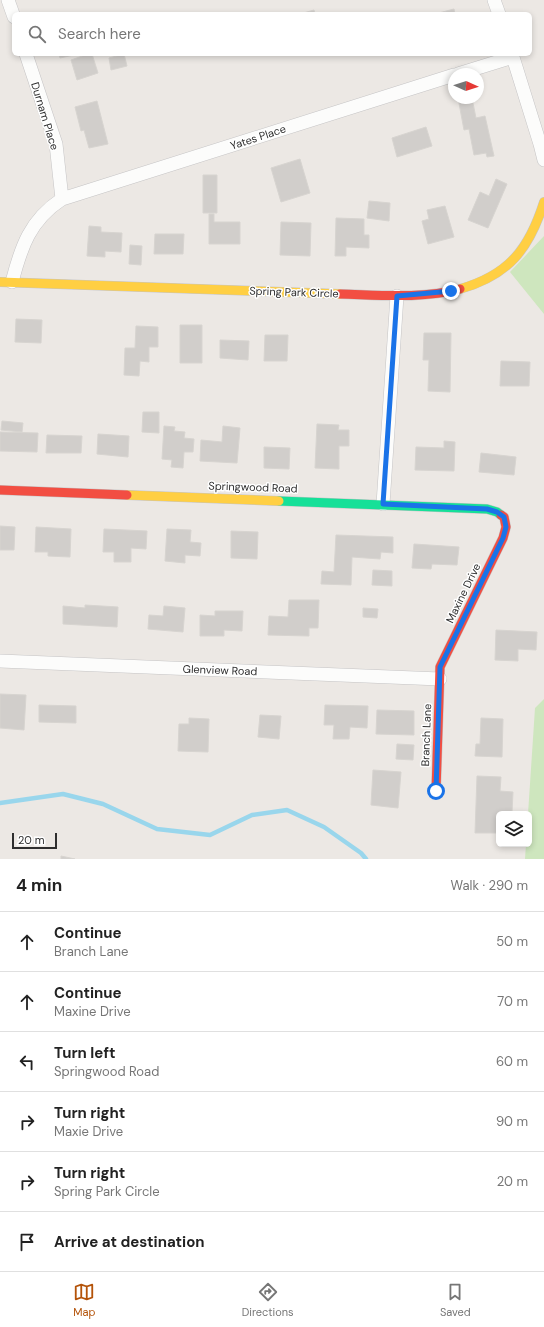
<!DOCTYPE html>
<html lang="en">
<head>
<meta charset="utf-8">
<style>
  body { margin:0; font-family:"DM Sans",sans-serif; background:#f6f6f6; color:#222 }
  .controls { position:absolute; right:12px; bottom:12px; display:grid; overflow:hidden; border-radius:6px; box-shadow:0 2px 6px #0003 }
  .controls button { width:36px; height:36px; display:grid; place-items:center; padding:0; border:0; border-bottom:1px solid #e0e0e0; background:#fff; color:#222; font:20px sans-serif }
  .compass { position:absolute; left:448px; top:68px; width:36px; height:36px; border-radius:50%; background:#fff; box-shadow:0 2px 6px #0003; rotate:93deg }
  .scale { position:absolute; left:12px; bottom:10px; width:45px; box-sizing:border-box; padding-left:4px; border:2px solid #2e2e2e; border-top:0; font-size:11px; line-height:14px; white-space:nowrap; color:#2e2e2e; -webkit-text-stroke:3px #fff; paint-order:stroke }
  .stop { position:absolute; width:12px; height:12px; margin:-9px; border:3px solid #1a73e8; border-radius:50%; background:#fff }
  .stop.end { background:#1a73e8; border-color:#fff; box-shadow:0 1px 4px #0008 }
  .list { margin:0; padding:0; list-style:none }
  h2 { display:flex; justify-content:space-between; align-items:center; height:52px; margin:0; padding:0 16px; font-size:17px }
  h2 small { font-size:13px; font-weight:400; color:#767676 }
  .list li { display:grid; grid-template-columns:26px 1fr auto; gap:12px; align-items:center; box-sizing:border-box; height:60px; padding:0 16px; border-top:1px solid #e0e0e0 }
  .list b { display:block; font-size:15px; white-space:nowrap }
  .list p { margin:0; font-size:13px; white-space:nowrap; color:#767676 }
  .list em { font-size:13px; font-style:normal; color:#767676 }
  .icon { flex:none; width:22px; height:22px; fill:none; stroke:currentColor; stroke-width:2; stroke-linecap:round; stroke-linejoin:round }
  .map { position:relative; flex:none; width:544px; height:859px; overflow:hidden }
  .search { position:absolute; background:#fff; box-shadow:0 2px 6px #0003; left:12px; right:12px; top:12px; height:44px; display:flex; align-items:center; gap:10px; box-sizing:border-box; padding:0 14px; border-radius:6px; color:#767676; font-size:15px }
  .sheet { height:412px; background:#fff }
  nav { display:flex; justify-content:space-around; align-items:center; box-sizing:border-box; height:56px; border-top:1px solid #e0e0e0; background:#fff; font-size:11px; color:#767676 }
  nav a { display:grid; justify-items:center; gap:2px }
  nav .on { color:#b45309 }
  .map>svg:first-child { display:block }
  .green { fill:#cee6be }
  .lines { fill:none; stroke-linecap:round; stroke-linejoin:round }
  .stream { stroke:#99d6ec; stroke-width:4.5 }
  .building { fill:#d1cecb; stroke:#d7d4d0 }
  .street-casing { stroke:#c5c4c5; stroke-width:14 }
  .fast-casing { stroke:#c5c4c5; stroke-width:10 }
  .slow-casing { stroke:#c5c4c5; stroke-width:10 }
  .jam-casing { stroke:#c5c4c5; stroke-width:10 }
  .street { stroke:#fcfcfb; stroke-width:13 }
  .fast { stroke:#16e098; stroke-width:9 }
  .slow { stroke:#ffcf43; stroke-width:9 }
  .jam { stroke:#f24e42; stroke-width:9 }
  .route { stroke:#1a73e8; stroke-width:5 }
  .labels { text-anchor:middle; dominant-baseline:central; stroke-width:3; stroke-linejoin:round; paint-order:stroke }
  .street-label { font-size:11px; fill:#2e2e2e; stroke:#fff }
</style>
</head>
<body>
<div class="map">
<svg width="544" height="859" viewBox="0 0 544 859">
  <rect width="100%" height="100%" fill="#ece8e4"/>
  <!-- green -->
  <path class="green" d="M544,236V314L510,272Z
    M544,699V859H525L526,844H529V814H528L535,708Z"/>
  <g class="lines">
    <!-- stream -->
    <path class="stream" d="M0,803L63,794L103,804L157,829L210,835L252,815L287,810L324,827L361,853L366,859"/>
  </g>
  <!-- building -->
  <path class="building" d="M454,9L455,14H435Z
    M314,10L315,14H300Z
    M59,54H78L60,58Z
    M88,54H92L98,73L77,80L71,60Z
    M124,54L127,66L111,70L109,58Z
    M458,98H472L476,118L485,116L494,156L487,157L486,153L474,155L469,129L464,130Z
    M97,101L108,144L89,148L84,130L81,131L75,107Z
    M426,127L432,146L397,157L392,138Z
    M300,159L310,193L281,202L271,168Z
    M203,175H217V213H203Z
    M496,179L507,184L488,228L468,220L480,192L489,196Z
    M369,201L390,203L389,221L367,218Z
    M445,206L454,237L428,244L422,221L429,219L427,210Z
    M209,214H214V222H240V244H209Z
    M336,218L364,219V235H369V248L346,247V256H335Z
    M281,222L311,223L310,256L280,255Z
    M89,226L101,227V232L122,233L121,252L105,251V257L87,256Z
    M155,234H184L183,254H154Z
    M130,245L142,246L141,265L129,264Z
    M16,319L42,320L41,343L15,342Z
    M180,325H202V363H180Z
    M136,326L158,327V347H149V362L140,361L139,376L124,375L125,348H135Z
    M424,333H451L450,392L428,391L429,360H423Z
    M265,335H288L287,361H264Z
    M220,340L249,341L248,360L220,358Z
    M501,361L530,362L529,386H500Z
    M143,412H159V433L142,432Z
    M2,421L23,423L22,432L1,430Z
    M317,424L339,425L338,430H349V446H339V469L315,468Z
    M164,426L175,427L174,431L185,432L184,438L194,439L193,452H184L183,468L171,467L172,460L162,459Z
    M223,426L240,428L237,463L200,461L201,440L222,442Z
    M0,432L38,433L37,452L0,451Z
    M98,434L129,436L128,457L97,454Z
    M47,435L82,436L81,453H46Z
    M444,441L455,442L454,471L415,470L416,447L444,448Z
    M264,447L290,448L289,469L264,468Z
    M481,453L516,457L514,475L479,472Z
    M0,526L15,527L14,550H0Z
    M36,527L71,529L70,557L48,556V552H35Z
    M104,529L147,531L146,549L131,548V562H114V552H103Z
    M167,529L191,530L190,542L201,543L200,556L185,555V563L165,561Z
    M231,531L258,532L257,559L231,558Z
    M336,535L393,537V553L381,552L380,559L352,557L351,585L321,584L322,571L334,572Z
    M414,544L459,547L457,565L432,564L431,569L412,568Z
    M373,570L392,571V586L372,585Z
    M289,600H319L318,628H309V636L268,635L269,616L288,617Z
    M85,605L118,607L117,627L63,624V606L85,608Z
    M164,606L185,608L183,632L148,629L149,615L163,616Z
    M363,608L378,609L377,618L363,617Z
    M215,611H243L242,631L224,630V636H200V615L215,616Z
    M496,630L537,632L536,650L518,649V661L495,660Z
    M0,694L26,695L24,730L0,728Z
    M39,705L76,706V723L39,722Z
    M325,705L368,706L367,728L350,727L349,739H333L334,725H324Z
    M377,710L414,711V735L376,734Z
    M260,715L281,716L279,739L258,737Z
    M189,718L209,719L208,752L178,751L179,724H189Z
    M481,718L503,719L502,757L475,756L476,744H480Z
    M397,744L414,745L413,760L396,759Z
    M373,770L401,772L398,808L371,805Z
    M477,776L501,777L500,791L513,792L512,812H506V814H499V833H475Z
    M61,856L75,859H61Z"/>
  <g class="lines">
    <!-- street casing -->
    <g class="street-casing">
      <path id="street" d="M8,0L14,17
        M494,0L499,14
        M26,54L56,144L62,199
        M512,54L540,144L544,160
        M458,74L513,57
        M12,282C21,247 30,220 62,199L454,75
        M383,504L397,296
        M0,661L440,679"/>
    </g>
    <!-- fast casing -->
    <g class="fast-casing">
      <path id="fast" d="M279,501L487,509L497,512L501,515"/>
    </g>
    <!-- slow casing -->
    <g class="slow-casing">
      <path id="slow" d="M0,282L340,294
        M460,289C509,275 529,249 544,202
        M127,495L279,501"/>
    </g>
    <!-- jam casing -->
    <g class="jam-casing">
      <path id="jam" d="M340,294C380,295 422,299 460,289
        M0,490L127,495
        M436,791L440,667L503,538L506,527L504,517L501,515"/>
    </g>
    <!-- street -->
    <use href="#street" class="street"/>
    <!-- fast -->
    <use href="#fast" class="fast"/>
    <!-- slow -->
    <use href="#slow" class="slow"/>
    <!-- jam -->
    <use href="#jam" class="jam"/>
  </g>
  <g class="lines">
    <!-- route -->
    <path class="route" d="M436,791L440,667L503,538L506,527L504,517L497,512L487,509L383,504L397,296L451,291"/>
  </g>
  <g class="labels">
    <!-- street labels -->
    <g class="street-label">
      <text transform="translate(45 116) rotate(73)">Durnam Place</text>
      <text transform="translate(258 137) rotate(-18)">Yates Place</text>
      <text transform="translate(294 292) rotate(2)">Spring Park Circle</text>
      <text transform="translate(253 487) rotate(2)">Springwood Road</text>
      <text transform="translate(463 593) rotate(-64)">Maxine Drive</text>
      <text transform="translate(220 670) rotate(2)">Glenview Road</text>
      <text transform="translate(426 735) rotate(-88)">Branch Lane</text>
    </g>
  </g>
</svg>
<div class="controls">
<button><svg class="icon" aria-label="layers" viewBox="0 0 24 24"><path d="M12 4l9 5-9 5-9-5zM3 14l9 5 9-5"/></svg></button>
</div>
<svg class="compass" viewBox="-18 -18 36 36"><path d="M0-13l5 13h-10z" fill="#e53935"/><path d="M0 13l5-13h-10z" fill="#767676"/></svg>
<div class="scale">20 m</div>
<div class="stop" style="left:436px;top:791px"></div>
<div class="stop end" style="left:451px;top:291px"></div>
<div class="search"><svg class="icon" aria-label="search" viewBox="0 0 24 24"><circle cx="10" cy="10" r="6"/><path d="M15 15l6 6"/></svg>Search here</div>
</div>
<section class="sheet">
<h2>4 min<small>Walk · 290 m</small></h2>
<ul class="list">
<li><svg class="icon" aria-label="ahead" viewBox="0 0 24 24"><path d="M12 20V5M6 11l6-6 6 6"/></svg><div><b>Continue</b><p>Branch Lane</p></div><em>50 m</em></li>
<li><svg class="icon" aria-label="ahead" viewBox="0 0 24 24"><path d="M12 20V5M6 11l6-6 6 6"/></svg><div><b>Continue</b><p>Maxine Drive</p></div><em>70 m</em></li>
<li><svg class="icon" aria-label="left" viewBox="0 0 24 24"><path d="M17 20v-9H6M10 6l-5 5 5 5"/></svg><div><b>Turn left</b><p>Springwood Road</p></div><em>60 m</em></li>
<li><svg class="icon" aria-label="right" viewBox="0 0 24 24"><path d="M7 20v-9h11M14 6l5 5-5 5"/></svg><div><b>Turn right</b><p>Maxie Drive</p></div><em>90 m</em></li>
<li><svg class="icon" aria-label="right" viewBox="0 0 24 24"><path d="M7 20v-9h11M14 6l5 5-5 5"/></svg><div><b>Turn right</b><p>Spring Park Circle</p></div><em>20 m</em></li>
<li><svg class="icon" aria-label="arrive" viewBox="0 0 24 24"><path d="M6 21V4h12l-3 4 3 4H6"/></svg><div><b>Arrive at destination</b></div></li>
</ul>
</section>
<nav>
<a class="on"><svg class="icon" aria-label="map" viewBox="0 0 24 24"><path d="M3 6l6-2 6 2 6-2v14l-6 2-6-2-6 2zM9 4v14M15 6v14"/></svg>Map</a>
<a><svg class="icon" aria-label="directions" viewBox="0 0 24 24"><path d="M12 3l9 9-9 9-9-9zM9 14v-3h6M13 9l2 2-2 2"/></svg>Directions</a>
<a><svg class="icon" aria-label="saved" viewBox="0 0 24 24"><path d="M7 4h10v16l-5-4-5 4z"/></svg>Saved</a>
</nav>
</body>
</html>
